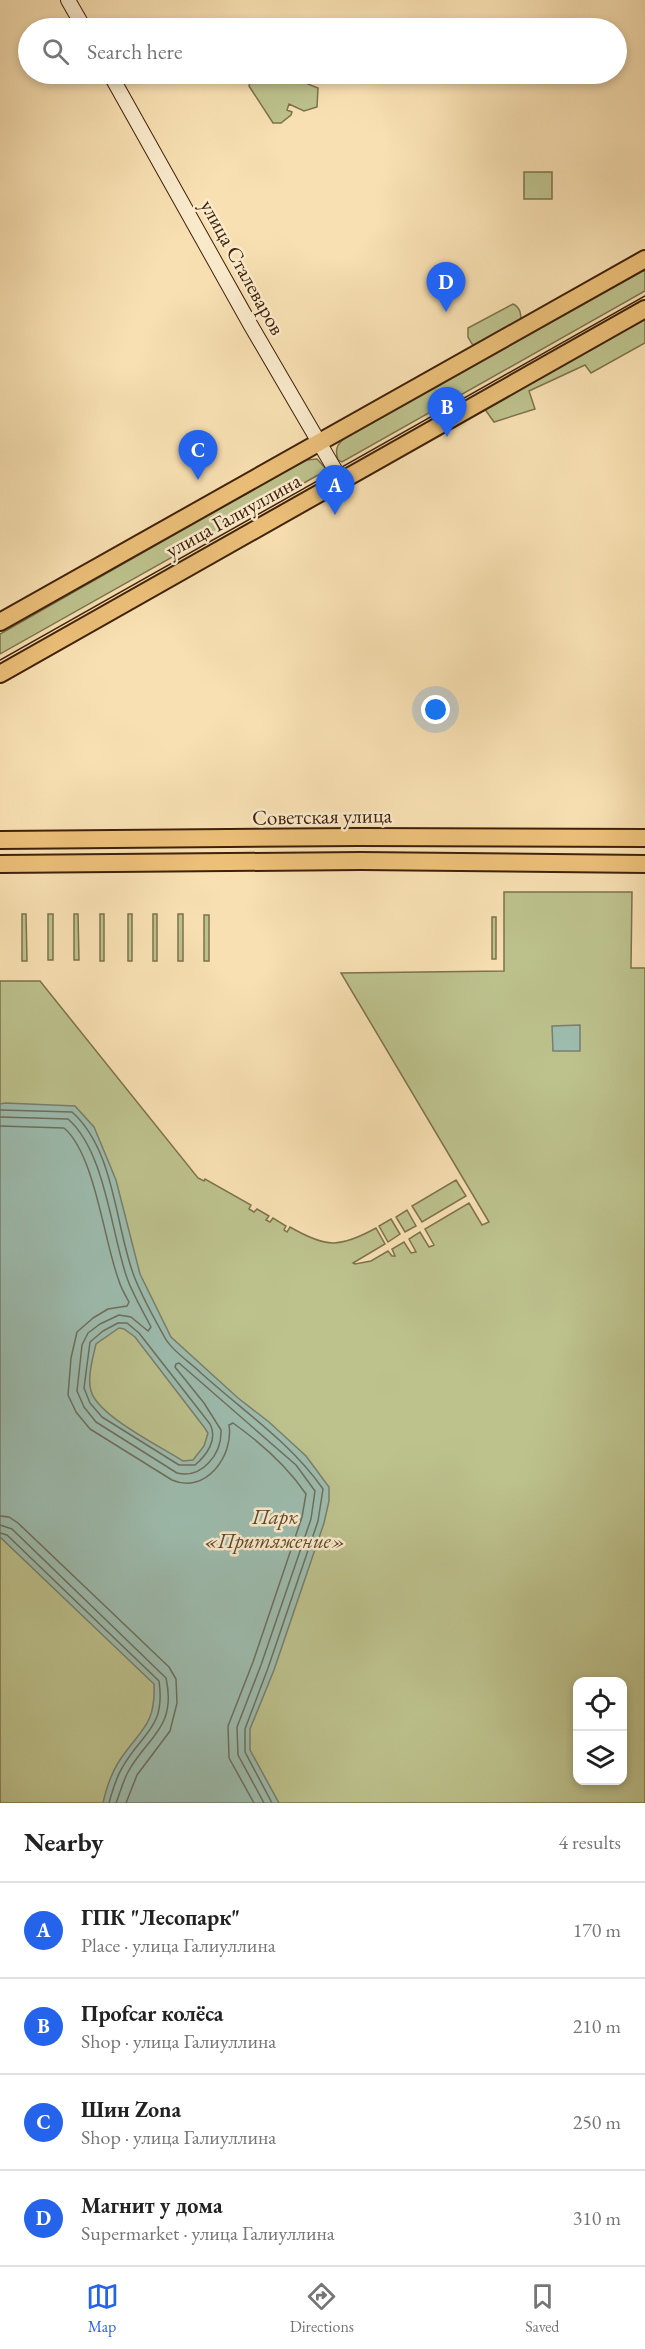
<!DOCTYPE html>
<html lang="en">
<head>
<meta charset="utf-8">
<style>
  body { margin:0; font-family:"EB Garamond",serif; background:#f6f6f6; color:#222 }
  .controls { position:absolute; right:18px; bottom:18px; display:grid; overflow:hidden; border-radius:12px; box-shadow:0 3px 9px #0003 }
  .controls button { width:54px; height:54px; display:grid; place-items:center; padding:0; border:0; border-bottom:2px solid #e0e0e0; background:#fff; color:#222; font:30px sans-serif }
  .you { position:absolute; left:436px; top:710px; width:21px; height:21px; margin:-15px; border:4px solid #fff; border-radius:50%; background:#1a73e8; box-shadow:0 0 0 9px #1a73e833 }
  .badge { display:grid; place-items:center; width:39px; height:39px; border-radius:50%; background:#2563eb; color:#fff; font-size:20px; font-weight:700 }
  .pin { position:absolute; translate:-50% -50px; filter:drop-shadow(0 2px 3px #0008) }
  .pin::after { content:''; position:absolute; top:32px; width:21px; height:18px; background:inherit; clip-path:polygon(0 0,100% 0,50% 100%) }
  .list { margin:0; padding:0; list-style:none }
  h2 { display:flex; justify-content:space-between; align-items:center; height:78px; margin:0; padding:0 24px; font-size:26px }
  h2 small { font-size:20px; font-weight:400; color:#767676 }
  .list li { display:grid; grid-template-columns:39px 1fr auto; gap:18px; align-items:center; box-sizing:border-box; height:96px; padding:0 24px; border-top:2px solid #e0e0e0 }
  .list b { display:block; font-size:22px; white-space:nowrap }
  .list p { margin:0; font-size:20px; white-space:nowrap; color:#767676 }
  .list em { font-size:20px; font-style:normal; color:#767676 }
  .icon { flex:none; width:33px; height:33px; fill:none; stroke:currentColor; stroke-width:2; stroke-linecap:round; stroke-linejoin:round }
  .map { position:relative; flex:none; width:645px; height:1803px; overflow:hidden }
  .search { position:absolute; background:#fff; box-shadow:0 3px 9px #0003; left:18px; right:18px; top:18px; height:66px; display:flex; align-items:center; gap:15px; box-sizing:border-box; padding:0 21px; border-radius:33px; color:#767676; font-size:22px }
  .sheet { height:462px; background:#fff }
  nav { display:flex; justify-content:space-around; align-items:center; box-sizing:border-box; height:84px; border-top:2px solid #e0e0e0; background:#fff; font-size:16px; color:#767676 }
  nav a { display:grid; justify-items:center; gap:3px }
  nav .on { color:#2563eb }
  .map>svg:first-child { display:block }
  .green { fill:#bdc28d; stroke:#7e724b; stroke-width:1.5; fill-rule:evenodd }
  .water { fill:#9dbdb0; stroke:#787f6d; stroke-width:1.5; fill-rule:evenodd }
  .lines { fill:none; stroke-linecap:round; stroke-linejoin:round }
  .shore { stroke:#6e6f5c; stroke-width:1.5 }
  .secondary-casing { stroke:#402109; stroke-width:16 }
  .primary-casing { stroke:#402109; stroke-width:20 }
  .secondary { stroke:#faebcd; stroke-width:14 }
  .primary { stroke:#ecc079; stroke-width:16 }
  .tram { stroke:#402109; stroke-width:1.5 }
  .labels { text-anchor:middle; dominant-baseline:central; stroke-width:5; stroke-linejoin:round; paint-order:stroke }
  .street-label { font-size:21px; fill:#402109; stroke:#faebcd }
  .park-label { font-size:21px; font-style:italic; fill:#5f492a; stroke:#faebcd }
</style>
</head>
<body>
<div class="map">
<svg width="645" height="1803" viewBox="0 0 645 1803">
  <rect width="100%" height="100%" fill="#f8e0b2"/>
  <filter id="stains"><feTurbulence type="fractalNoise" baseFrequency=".00333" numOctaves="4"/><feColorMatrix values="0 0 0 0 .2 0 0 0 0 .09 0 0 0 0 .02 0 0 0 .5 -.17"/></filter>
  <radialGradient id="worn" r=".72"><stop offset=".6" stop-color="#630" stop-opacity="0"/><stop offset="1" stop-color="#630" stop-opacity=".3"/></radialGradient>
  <!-- green -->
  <path class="green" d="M269,74H284L294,78L298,77L300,81L318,88L317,107L304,111L289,104L287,110L292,112L291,115L281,123H273L249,86L250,82H255Z
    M524,172H552V199H524Z
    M645,270V291L342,462L338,460C335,450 336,445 345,438Z
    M513,304C520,307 522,315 520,322L477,346L472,344L468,337V328Z
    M645,319V343L591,373L585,365L529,391L535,409L494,422L484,408Z
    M317,459L327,470L0,654V634L286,471L307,460Z
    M504,892H632L631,968H645V1803H0V981H40L198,1178L204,1181L205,1179L251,1205L249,1209L254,1212L257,1209L269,1216L266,1220L270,1222L273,1218L286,1226L284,1230L287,1232L290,1227C326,1248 340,1248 376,1228L385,1244L353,1263L355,1264L371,1261L388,1251L392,1256H395L392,1249L404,1242L411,1253L416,1252L409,1239L420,1232L429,1247L434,1245L425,1229L469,1203L482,1225L489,1222L341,973L504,971ZM578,1682H622V1780H578Z
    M22,914H26L27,961H22Z
    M48,914H53V960H48Z
    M74,914H78L79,960H74Z
    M100,914H104V961H100Z
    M128,914H132V961H128Z
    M153,914H157V961H153Z
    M178,914H183V961H178Z
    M204,915H209V961H204Z
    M492,917H496V959H492Z
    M456,1180L466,1196L422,1222L412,1206Z
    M407,1210L416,1226L405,1232L396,1217Z
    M391,1219L400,1234L388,1242L379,1226Z"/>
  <!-- water -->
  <path class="water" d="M580,1025V1051H553L552,1026Z
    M5,1103L75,1106L94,1127L116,1180L140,1274L171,1337L238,1398L269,1422L306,1456L329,1487V1501L324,1523L274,1670L250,1729V1750L279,1803H103C106,1790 111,1774 118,1763C139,1730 156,1727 154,1684L0,1537V1104ZM119,1328L124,1329L135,1337L204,1427L208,1433L204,1446L193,1460L183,1461C160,1446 98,1416 91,1391C87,1378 93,1357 96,1344Z"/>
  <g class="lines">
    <!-- shore -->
    <path class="shore" d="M0,1110L72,1112C115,1150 115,1226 134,1276C142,1297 154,1318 165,1338C172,1351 190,1362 201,1373C243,1411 290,1442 323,1489L318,1521L268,1668L245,1729V1752L272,1803
      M0,1117L68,1119C105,1151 111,1232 127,1278C133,1295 143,1311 151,1327L148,1331L131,1317L119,1315L100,1324L88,1333L82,1345L77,1391L84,1407L96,1422L177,1473C202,1479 222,1454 221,1430L204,1403L175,1367L176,1364L179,1363L296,1465L315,1491L311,1519L261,1665L237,1727L238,1755L264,1803
      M0,1126L64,1128C95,1154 104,1242 119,1281C121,1288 125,1295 129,1302L127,1306L108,1309L93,1318L77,1332L71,1358L68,1395L76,1412L90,1429L172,1480C205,1495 234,1456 229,1425L233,1423C261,1443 287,1466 306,1494L302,1517L253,1662L228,1726L229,1758L254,1803
      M118,1323H127L139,1333L210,1424C218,1439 207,1455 195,1465H179L102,1417L90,1403L84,1388L90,1342L103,1331Z
      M0,1516L9,1517L18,1523L169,1667L176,1679L177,1703L170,1731L137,1775L126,1803
      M0,1525L12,1529L166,1678C177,1728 147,1737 128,1772C123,1781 120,1793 116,1803
      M0,1533L7,1535L159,1681C166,1729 141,1733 122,1768C116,1778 112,1792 109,1803"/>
    <!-- secondary casing -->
    <g class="secondary-casing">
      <path id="secondary" d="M68,0L84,28
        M110,74L250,324L341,480"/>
    </g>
    <!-- primary casing -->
    <g class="primary-casing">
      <path id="primary" d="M0,622L645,259
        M0,674L645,309
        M0,840L358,837L645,838
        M0,864L361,861L645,864"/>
    </g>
    <!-- secondary -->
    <use href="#secondary" class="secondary"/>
    <!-- primary -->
    <use href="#primary" class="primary"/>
    <!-- tram -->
    <path class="tram" d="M0,660L645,296"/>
  </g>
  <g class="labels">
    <!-- street labels -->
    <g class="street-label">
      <text transform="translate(243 267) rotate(61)">улица Сталеваров</text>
      <text transform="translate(233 515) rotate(-29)">улица Галиуллина</text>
      <text transform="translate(322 816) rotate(-1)">Советская улица</text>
    </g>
    <!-- park labels -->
    <g class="park-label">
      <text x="275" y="1516">Парк<tspan x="275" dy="24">«Притяжение»</tspan></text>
    </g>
  </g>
  <rect width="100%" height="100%" filter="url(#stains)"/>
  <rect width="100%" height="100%" fill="url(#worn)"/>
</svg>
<div class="controls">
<button><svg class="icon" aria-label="locate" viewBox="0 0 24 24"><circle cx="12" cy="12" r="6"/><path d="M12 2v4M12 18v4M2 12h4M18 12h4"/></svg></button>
<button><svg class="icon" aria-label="layers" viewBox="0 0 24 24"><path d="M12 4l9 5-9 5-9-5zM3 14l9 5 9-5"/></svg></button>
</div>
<div class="you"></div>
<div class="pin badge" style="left:335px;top:515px">A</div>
<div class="pin badge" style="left:447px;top:437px">B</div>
<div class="pin badge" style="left:198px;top:480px">C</div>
<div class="pin badge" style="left:446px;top:312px">D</div>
<div class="search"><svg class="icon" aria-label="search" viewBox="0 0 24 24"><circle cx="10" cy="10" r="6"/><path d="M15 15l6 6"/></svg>Search here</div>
</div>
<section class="sheet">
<h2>Nearby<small>4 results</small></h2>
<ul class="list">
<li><span class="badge">A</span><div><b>ГПК &quot;Лесопарк&quot;</b><p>Place · улица Галиуллина</p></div><em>170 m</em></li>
<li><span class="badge">B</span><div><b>Проfcar колёса</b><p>Shop · улица Галиуллина</p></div><em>210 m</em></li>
<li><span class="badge">C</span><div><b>Шин Zona</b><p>Shop · улица Галиуллина</p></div><em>250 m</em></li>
<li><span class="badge">D</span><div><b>Магнит у дома</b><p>Supermarket · улица Галиуллина</p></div><em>310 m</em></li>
</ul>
</section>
<nav>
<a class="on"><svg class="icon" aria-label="map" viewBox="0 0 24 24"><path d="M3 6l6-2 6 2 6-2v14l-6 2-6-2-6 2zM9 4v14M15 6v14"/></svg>Map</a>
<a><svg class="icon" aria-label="directions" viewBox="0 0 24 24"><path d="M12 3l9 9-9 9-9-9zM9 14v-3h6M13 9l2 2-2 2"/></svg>Directions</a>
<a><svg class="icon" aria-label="saved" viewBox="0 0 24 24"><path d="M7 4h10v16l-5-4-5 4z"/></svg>Saved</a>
</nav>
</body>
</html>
